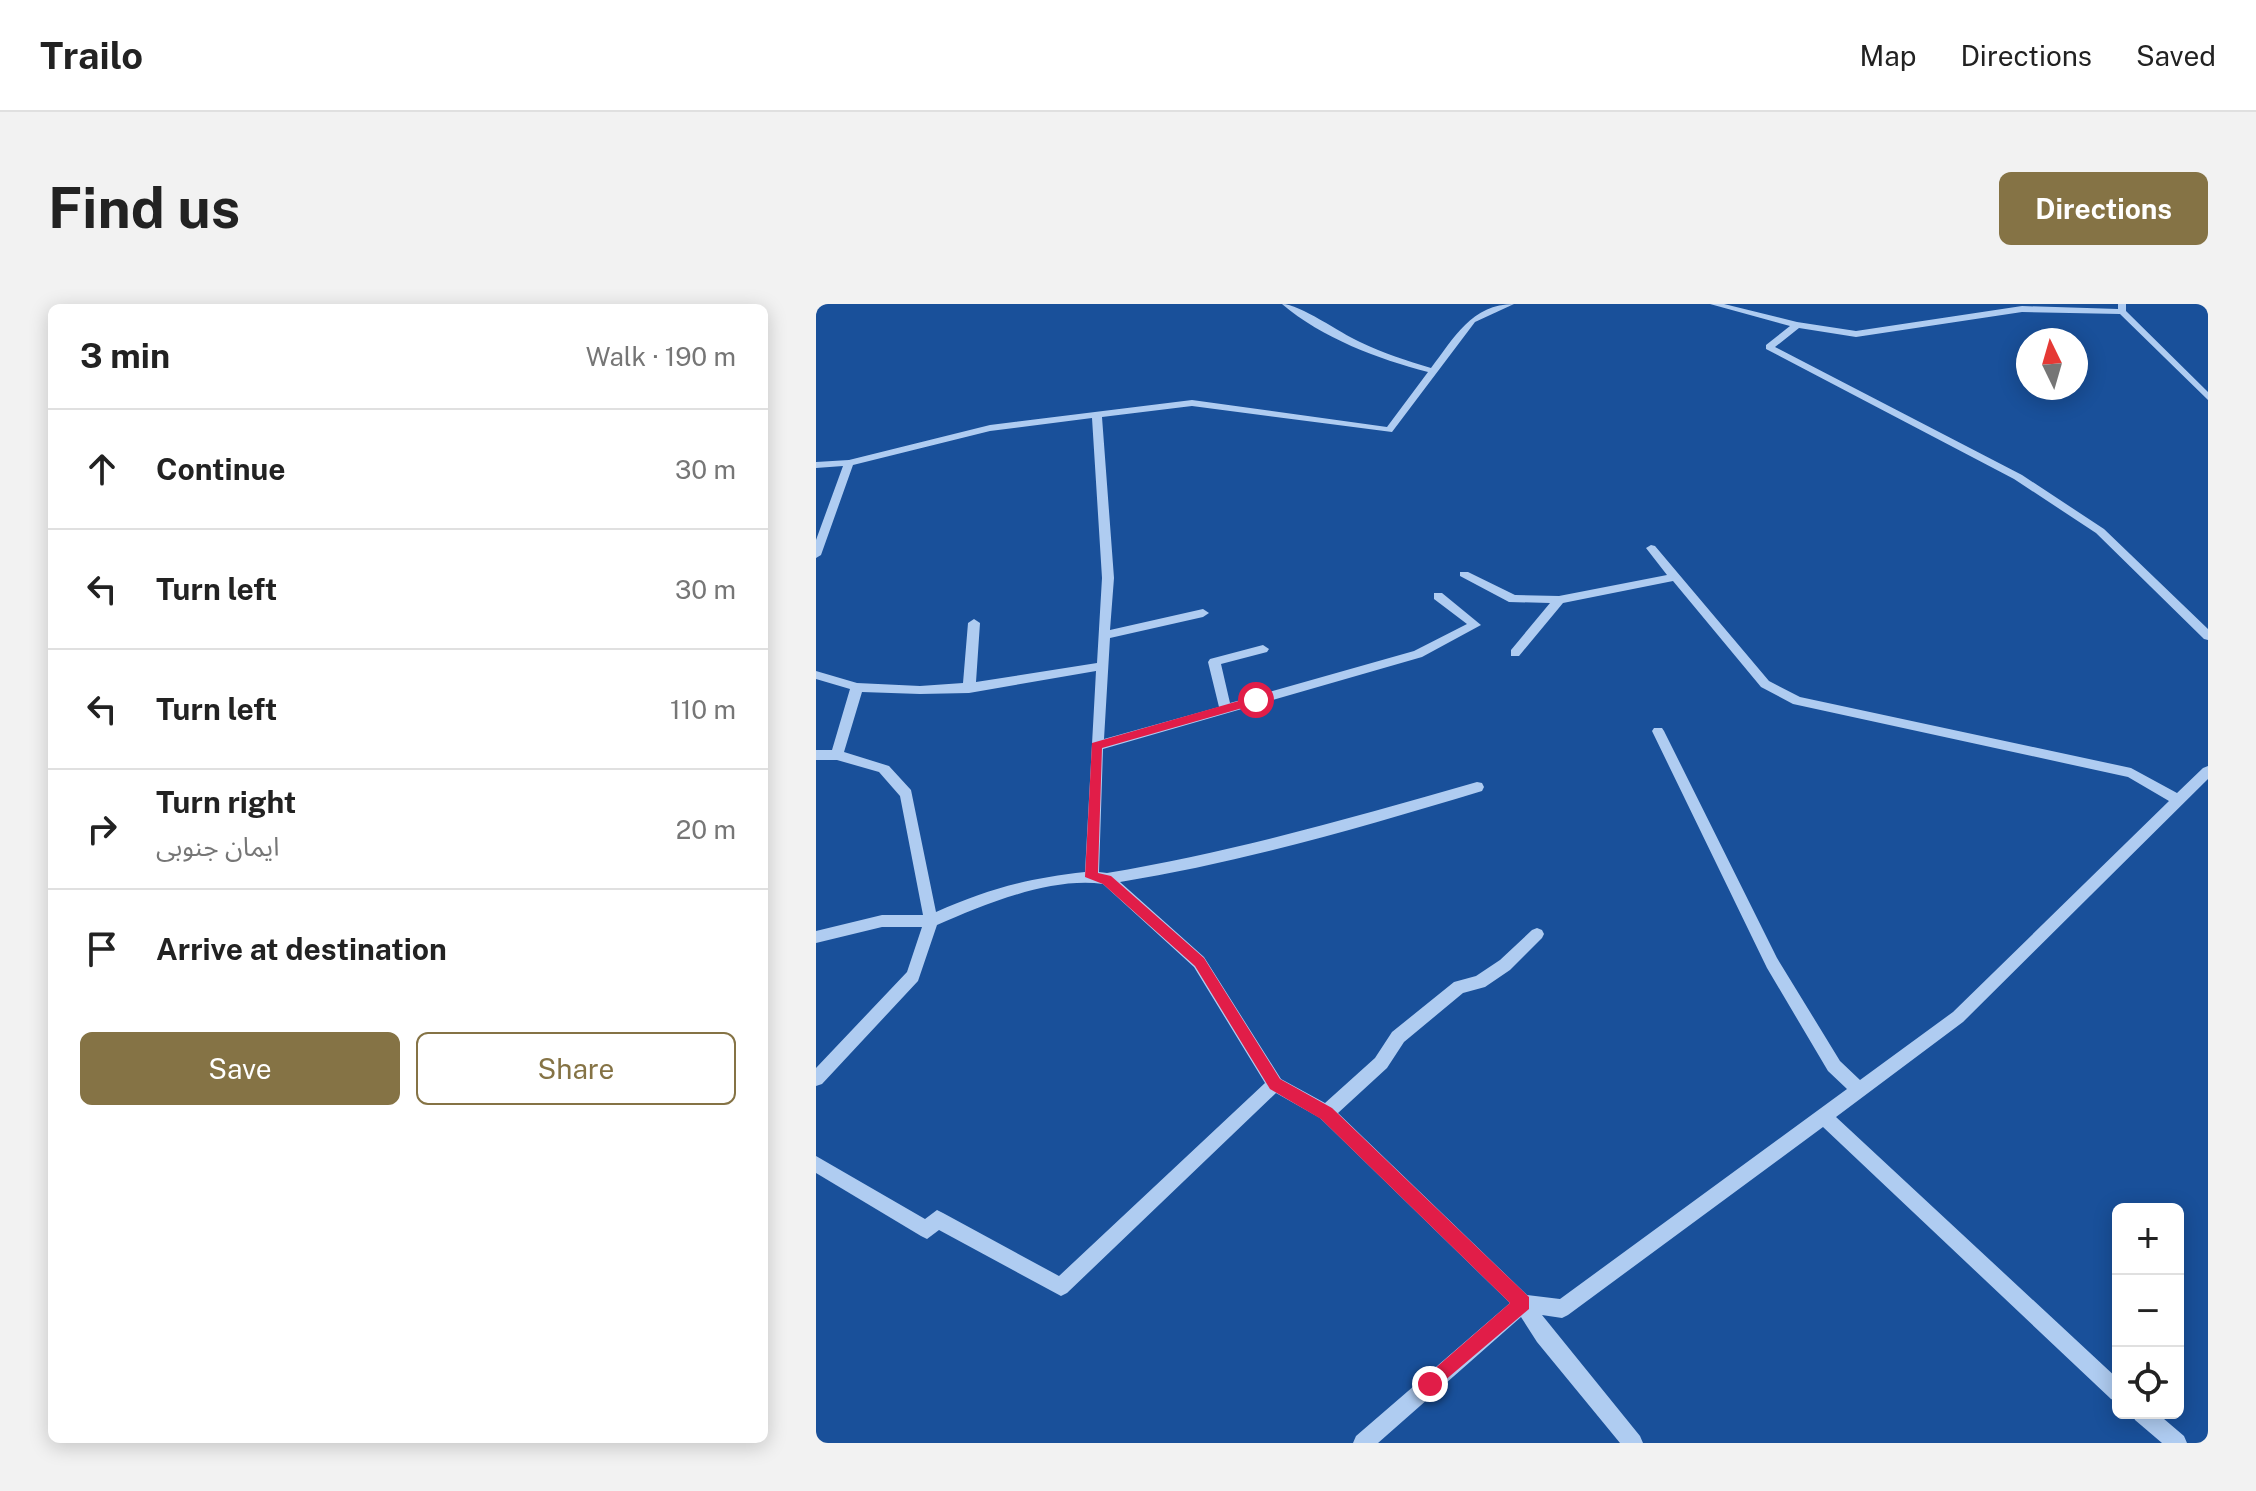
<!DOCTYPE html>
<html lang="en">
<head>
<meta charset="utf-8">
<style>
  body { margin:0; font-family:"Public Sans","Noto Sans Arabic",sans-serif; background:#f2f2f2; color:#222 }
  .controls { position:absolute; right:24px; bottom:24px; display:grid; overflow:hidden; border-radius:12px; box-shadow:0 4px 20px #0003 }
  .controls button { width:72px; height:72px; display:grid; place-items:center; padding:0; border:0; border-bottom:2px solid #e0e0e0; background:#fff; color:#222; font:40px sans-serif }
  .compass { position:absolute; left:1200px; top:24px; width:72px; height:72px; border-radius:50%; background:#fff; box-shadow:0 4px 20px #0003; rotate:355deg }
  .stop { position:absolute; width:24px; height:24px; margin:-18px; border:6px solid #e11d48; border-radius:50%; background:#fff }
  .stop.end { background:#e11d48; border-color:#fff; box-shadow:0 2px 8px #0008 }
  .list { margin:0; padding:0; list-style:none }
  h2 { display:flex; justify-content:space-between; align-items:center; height:104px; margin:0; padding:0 32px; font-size:34px }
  h2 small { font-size:26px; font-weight:400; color:#767676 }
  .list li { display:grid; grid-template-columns:52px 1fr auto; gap:24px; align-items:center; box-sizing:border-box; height:120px; padding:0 32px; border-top:2px solid #e0e0e0 }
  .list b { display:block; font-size:30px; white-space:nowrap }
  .list p { margin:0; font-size:26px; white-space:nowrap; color:#767676 }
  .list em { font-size:26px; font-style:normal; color:#767676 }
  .actions { display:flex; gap:16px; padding:24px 32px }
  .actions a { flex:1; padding:18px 0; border:2px solid #857345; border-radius:12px; text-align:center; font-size:28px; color:#857345 }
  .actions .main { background:#857345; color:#fff }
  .icon { flex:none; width:44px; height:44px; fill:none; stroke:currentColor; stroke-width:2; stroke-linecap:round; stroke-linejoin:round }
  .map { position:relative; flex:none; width:1392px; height:1139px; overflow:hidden; border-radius:12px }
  header { display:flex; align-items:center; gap:48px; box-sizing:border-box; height:112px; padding:0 40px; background:#fff; border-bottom:2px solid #e0e0e0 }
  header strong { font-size:38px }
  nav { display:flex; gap:44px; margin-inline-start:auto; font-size:28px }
  .intro { display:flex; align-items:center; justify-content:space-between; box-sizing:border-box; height:192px; padding:0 48px }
  h1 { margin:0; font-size:56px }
  .button { padding:20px 36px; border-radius:12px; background:#857345; color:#fff; font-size:28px; font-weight:700 }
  main { display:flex; gap:48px; padding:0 48px }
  aside { flex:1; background:#fff; border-radius:12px; box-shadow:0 4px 20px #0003 }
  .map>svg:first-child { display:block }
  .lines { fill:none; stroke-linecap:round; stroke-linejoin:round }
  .minor { fill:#afccf1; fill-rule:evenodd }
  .route { fill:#e11d48 }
</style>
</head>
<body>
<header>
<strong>Trailo</strong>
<nav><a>Map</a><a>Directions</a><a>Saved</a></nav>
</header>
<div class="intro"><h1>Find us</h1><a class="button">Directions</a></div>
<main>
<aside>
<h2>3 min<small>Walk · 190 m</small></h2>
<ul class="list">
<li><svg class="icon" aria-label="ahead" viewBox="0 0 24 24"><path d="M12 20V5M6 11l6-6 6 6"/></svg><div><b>Continue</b></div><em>30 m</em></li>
<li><svg class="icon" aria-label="left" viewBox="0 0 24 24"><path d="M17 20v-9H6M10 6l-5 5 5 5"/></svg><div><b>Turn left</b></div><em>30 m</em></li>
<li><svg class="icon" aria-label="left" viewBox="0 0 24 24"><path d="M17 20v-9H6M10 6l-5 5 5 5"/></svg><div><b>Turn left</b></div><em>110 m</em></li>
<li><svg class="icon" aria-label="right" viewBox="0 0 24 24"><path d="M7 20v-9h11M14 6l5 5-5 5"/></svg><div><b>Turn right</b><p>ایمان جنوبی</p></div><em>20 m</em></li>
<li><svg class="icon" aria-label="arrive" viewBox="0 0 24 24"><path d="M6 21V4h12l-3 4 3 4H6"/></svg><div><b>Arrive at destination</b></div></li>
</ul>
<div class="actions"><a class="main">Save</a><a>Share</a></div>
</aside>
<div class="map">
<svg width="1392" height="1139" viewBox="0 0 1392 1139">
  <rect width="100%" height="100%" fill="#19509a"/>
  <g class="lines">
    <!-- minor -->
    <path class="minor" d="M466,0C484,0 524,29 544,38C567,49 591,57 615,64C638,34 656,0 698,0L659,18L576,128L376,102L286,113L298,274L294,326L387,305L393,309L387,313L294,334L288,435L403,403L392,358L394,355L447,341L453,345L451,348L405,360L414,399L598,347L651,320L618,295V289H626L665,321L606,353L287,445L283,568L291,569C417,548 539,513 661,478L666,479L668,483L666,487C547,523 427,558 304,578L388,653L465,775L509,799L559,754L576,728L638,678L660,672L684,656L716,626L721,624L726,626L728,630L726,634L694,666L669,683L647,689L588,738L571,764L522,809L711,991L744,995L1031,785L1012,767L951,664L836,427L838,424H846L848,427L961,654L1024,757L1044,776L1137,708L1353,497L1312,473L977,400L945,383L857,277L747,299L703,352H695V346L734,299L693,298L644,272V268H652L699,291L743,292L851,271L830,244L835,241L839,242L953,377L984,393L1315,464L1361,489L1387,464L1392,462V475L1147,718L1020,813L1302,1075V1098L1295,1095L1007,823L752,1011L746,1014L726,1011L824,1132L827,1139H804L721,1038L705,1013L562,1139H537L540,1132L694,999L504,814L460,789L251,989L245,992L123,926L111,935L105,932L0,869V852L109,915L121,906L127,909L243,972L449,779L378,663L287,580C234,573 169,600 121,621L102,677L6,780L0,782V764L91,668L106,623H66L0,639V627L66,611H107L84,492L63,468L21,456H0V446H16L34,385L0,375V367L41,379L104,382L147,379L152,319L158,315L164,319L160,378L281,359L286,274L276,114L174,127L37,161L5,251L0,254V236L27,162L0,164V158L33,156L174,121L376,96L571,123L612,68C562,55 506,34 466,0ZM280,367L269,568C213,574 172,585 120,608L95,486L73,462L28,448L46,388L104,390L153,389Z
      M894,0H908L981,18L1040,27L1206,2L1302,5V0H1310V7L1392,88V96L1304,10L1206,8L1040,33L983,24L959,43L1206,171L1288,225L1392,325V336L1388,335L1280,229L1198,175L950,45V41L974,22Z
      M1316,1109H1341L1368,1132L1371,1139H1346L1319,1116Z"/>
  </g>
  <!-- route -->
  <path class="route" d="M440,392L446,396L444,399L286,444L282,569L295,572L388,654L464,775L516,804L713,993V1005L614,1089L608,1086V1074L694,999L505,815L454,785L379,662L287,580L269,573L276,439Z"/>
</svg>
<div class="controls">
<button>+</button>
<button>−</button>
<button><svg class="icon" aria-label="locate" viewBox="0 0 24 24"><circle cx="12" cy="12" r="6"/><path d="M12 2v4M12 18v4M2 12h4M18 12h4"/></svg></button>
</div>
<svg class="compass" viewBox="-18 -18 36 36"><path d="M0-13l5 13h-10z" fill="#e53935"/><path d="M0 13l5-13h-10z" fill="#767676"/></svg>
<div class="stop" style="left:440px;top:396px"></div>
<div class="stop end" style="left:614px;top:1080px"></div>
</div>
</main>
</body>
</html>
